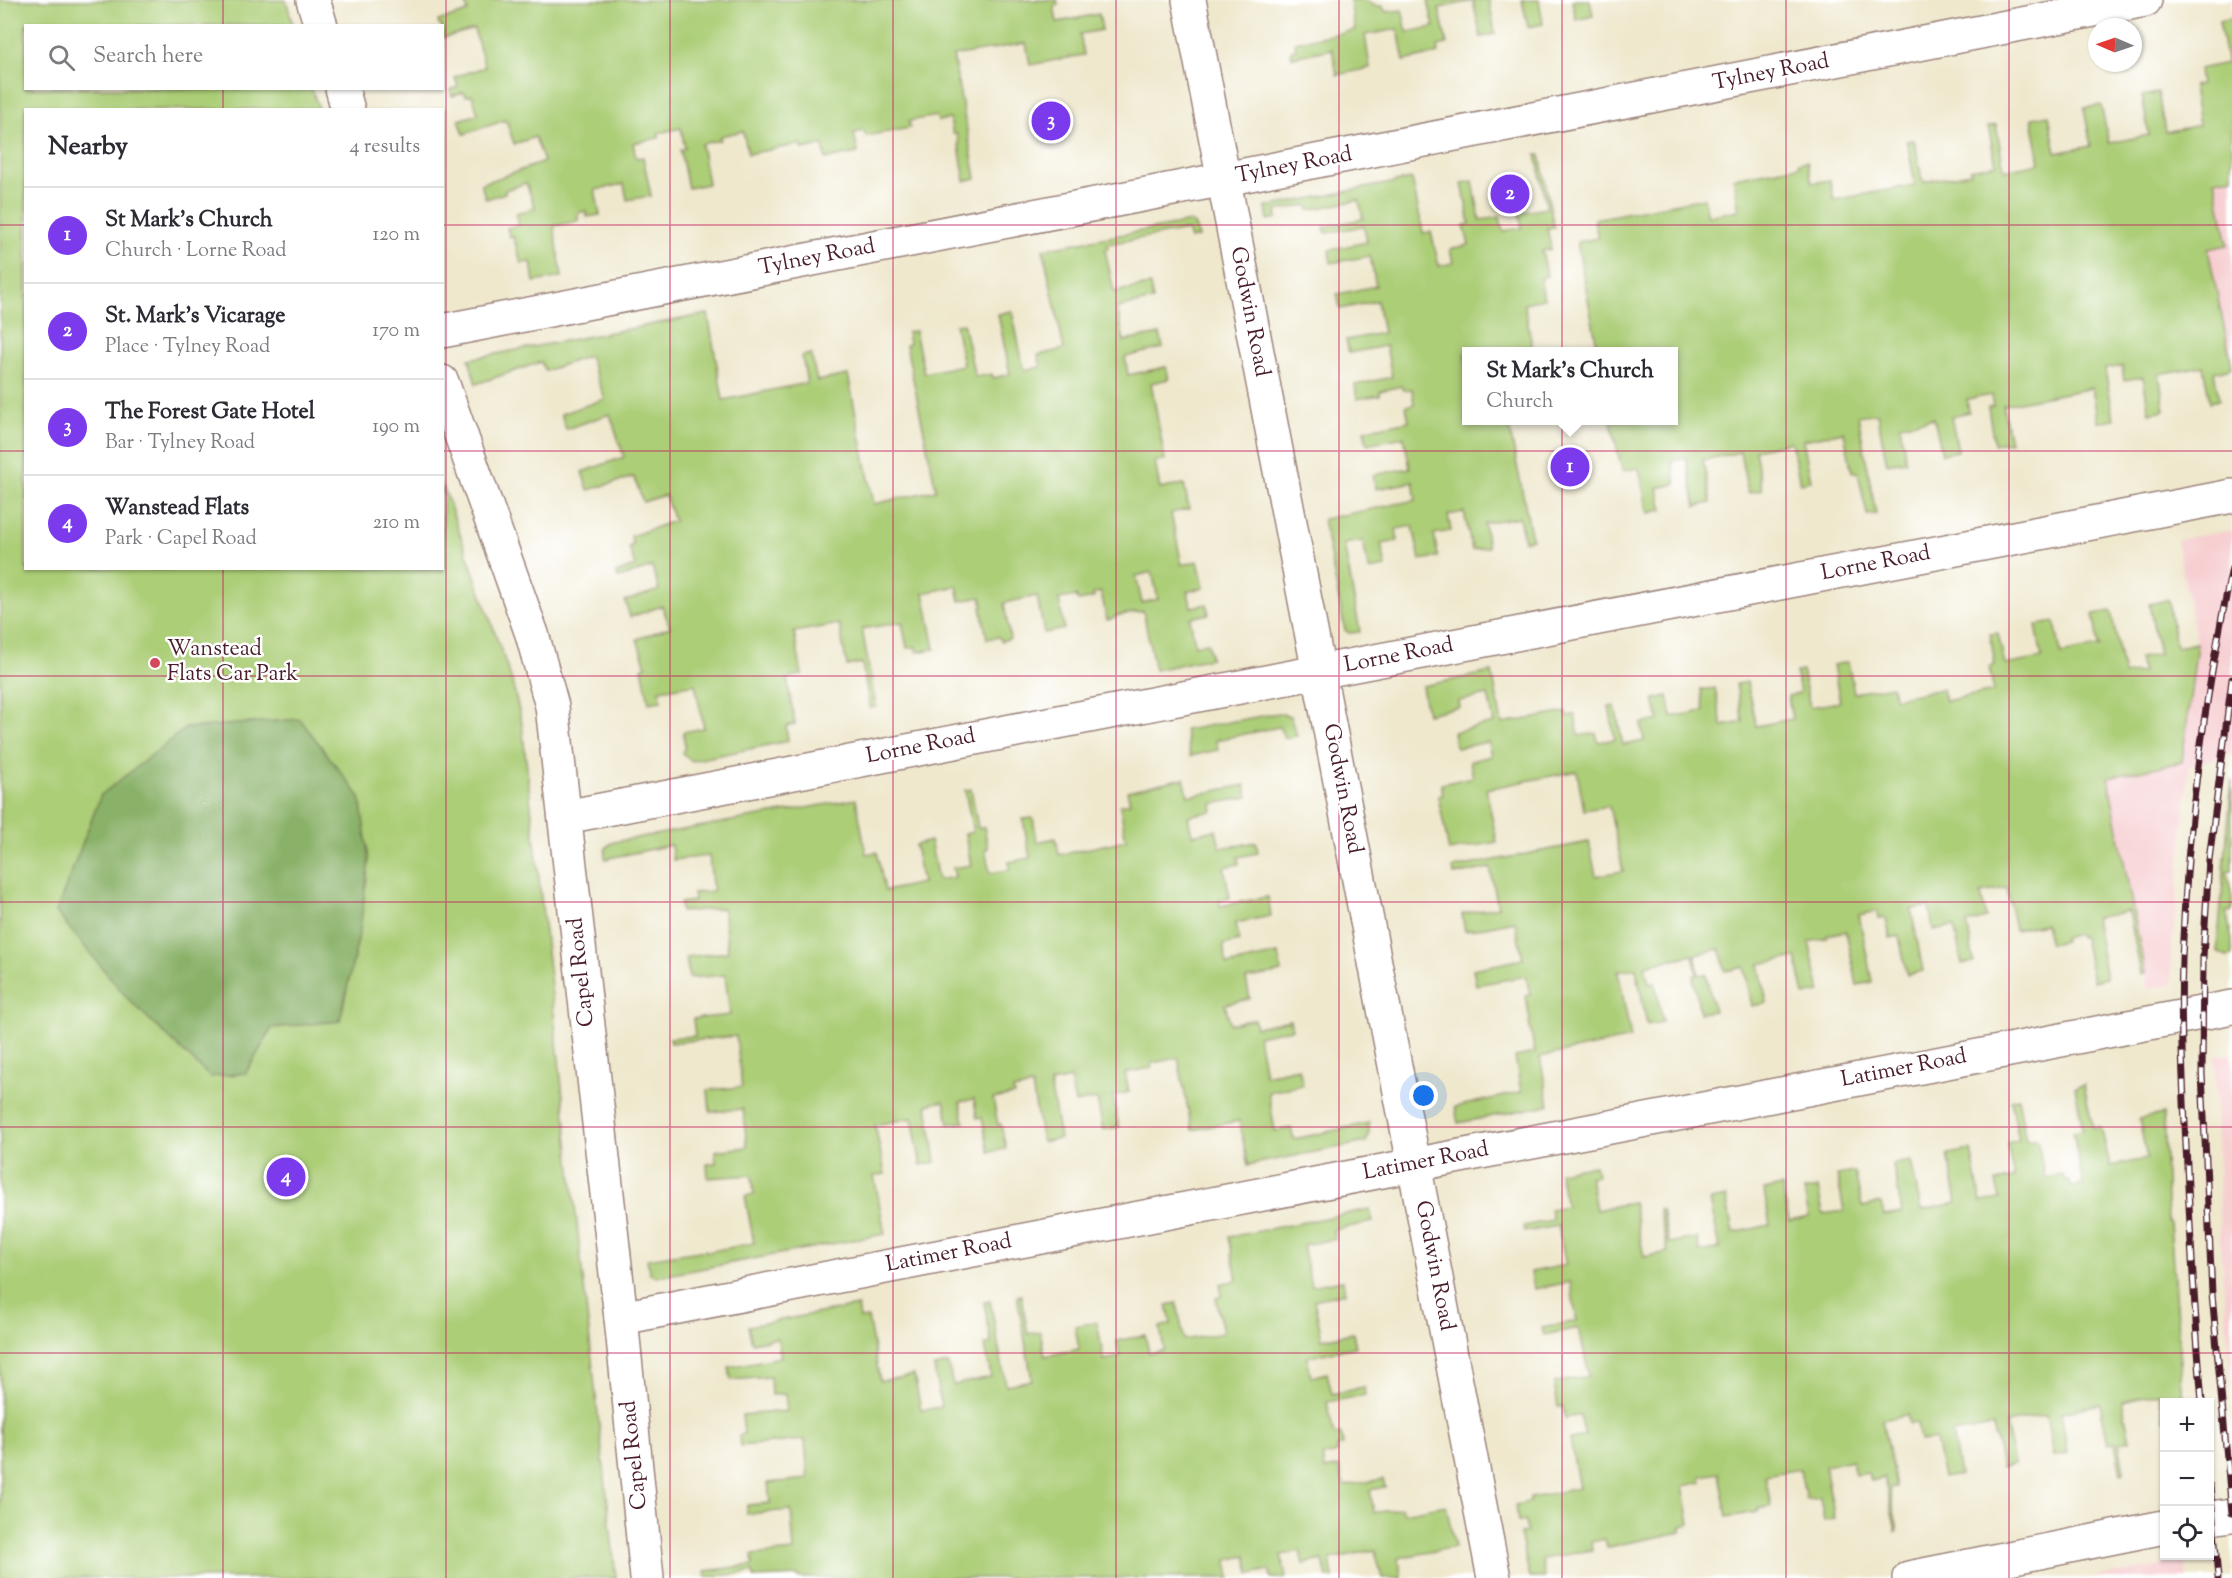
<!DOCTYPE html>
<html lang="en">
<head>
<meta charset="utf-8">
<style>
  body { margin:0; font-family:"Sorts Mill Goudy",serif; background:#f7f7f7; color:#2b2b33 }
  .controls { position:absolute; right:18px; bottom:18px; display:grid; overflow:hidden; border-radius:0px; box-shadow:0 2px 4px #0004 }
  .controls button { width:54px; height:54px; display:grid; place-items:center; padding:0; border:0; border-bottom:2px solid #e1e1e2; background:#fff; color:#2b2b33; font:30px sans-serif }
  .compass { position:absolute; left:2088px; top:18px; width:54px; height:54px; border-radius:50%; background:#fff; box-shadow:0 2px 4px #0004; rotate:272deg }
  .you { position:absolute; left:1424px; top:1096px; width:21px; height:21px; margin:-15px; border:4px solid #fff; border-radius:50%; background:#1a73e8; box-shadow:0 0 0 9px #1a73e833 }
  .badge { display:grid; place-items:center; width:39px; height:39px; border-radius:50%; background:#7c3aed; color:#fff; font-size:20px; font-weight:700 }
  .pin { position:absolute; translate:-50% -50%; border:3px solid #fff; box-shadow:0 2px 6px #0006 }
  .popup { position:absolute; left:1462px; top:347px; width:216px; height:78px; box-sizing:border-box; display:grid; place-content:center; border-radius:0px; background:#fff; filter:drop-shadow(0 2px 4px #0005); font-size:20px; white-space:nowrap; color:#7c7c81 }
  .popup b { font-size:22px; color:#2b2b33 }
  .popup::after { content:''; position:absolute; left:50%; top:100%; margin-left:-12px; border:12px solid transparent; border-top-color:#fff }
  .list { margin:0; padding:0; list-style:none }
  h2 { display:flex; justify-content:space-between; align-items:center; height:78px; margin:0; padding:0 24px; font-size:26px }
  h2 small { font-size:20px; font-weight:400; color:#7c7c81 }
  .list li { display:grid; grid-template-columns:39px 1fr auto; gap:18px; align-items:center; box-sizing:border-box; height:96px; padding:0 24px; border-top:2px solid #e1e1e2 }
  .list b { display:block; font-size:22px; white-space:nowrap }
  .list p { margin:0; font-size:20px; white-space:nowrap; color:#7c7c81 }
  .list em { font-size:20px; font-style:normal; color:#7c7c81 }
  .icon { flex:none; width:33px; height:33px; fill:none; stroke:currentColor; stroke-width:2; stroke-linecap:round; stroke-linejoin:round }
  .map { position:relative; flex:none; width:2232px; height:1578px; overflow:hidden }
  .search { position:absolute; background:#fff; box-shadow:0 2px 4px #0004; left:24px; top:24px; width:420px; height:66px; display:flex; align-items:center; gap:15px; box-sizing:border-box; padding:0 21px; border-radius:0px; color:#7c7c81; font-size:22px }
  .panel { position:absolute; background:#fff; box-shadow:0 2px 4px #0004; left:24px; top:108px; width:420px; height:462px; border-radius:0px }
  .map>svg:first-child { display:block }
  .built { fill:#f7cfd1 }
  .green { fill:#acce77; stroke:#7b7651; stroke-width:1.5; fill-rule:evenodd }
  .forest { fill:#89b168; stroke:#6a684a; stroke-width:1.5 }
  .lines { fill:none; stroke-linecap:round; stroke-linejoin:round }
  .street-casing { stroke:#9c847c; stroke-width:36 }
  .secondary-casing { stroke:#9c847c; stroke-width:36 }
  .street { stroke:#fff; stroke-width:33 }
  .secondary { stroke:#fff; stroke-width:33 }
  .rail-casing { stroke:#4a1f2b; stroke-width:7 }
  .rail { stroke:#fff; stroke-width:4.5; stroke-dasharray:14; stroke-linecap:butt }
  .grid { fill:none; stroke:#c2185b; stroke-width:1.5; stroke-opacity:0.55 }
  .poi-dot { fill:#d1495b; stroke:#fff; stroke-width:2 }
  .labels { text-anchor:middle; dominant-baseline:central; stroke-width:5; stroke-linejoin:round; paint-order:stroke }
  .street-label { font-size:22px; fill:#4a1f2b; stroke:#fff }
  .poi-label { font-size:22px; fill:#4a1f2b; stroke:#fff; text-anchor:start }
</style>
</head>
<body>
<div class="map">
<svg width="2232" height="1578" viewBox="0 0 2232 1578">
  <rect width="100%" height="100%" fill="#fff"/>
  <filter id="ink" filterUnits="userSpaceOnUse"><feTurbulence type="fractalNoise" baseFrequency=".0167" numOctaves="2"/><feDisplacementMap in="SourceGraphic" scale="12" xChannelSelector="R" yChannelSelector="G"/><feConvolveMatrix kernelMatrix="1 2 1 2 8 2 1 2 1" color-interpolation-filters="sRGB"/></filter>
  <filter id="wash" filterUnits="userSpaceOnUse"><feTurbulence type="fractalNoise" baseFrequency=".008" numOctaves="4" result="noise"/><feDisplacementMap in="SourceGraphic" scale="24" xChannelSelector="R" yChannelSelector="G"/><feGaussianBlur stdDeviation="1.35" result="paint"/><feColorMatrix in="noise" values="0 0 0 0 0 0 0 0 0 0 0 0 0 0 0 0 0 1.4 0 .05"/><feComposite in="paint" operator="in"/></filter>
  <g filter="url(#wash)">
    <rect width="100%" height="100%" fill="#efe8cd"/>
    <!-- built -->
    <path class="built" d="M2232,177V366L2208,249L2228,245L2215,180Z
      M2232,530V753L2189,766L2171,958L2172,984L2148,989L2108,777L2182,762L2197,643L2176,540Z
      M2232,1054V1393L2220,1240L2215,1057Z
      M2185,1562L2188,1578H2088L2137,1570Z"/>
    <!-- green -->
    <path class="green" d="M0,0H286L293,25L26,26V88L312,89L319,109L26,110V568H442L443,486L512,681L522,724L616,1578H0Z
      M465,0H1057L1058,5L1054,6L1057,22L1099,14L1102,30L1080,34L1084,55L1030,65L1026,43L953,56L976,178L965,181L957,134H953L950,119L938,121L936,116L909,121L910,128L866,136L864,131L854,133L858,153L826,159L823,145L802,149L801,144L748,154L743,131L720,136V140L701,144L708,184L688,188L680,150L685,149L681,128L658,133L659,138L633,143L636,158L643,157L651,196L627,200L624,184L595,190L600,215L587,217L586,211L578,213V221L554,226L562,277L534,282L531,262L521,263L513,236L510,237L507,228L519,225L516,213L535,208L526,183L505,190V193L486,199L481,184L544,162L535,137L514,144L506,120L464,134L459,120L478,114L472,95L466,96L464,92L452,96L450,90L458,87L455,77L485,67L474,29L443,38L442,26L439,25L438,21L468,12Z
      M1350,0H1366L1375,6H1382L1386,12L1402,10L1407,32L1434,27L1428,0H1489L1495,34L1481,37L1473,1L1439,8L1447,44L1438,46L1439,53L1404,61L1398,29L1365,35L1370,68L1337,75L1332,49L1292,57L1291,50L1296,49L1295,42L1355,30Z
      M1522,0H1539L1543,24L1528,27Z
      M1572,0H1590L1593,16L1576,20Z
      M2232,18V177L2215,180L2228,245L2208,249L2232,366V368L2214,372L2219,400L2210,402L2203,366L2159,374L2165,410L2149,413L2143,377L2124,380L2122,366L2105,369L2114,419L2098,422L2092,388L2003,405L2010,442L1994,444L1988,407L1994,406L1992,395L1967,399L1969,412L1951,416L1958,451L1942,454L1934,418L1900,425L1906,461L1887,464L1877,413L1858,416L1876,514L1867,515L1858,472H1852L1844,432L1803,440L1811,481L1800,483L1791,442L1755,450L1762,490L1748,493L1740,452L1703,460L1711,503L1696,506L1686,458L1672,461L1676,484L1658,488L1663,510L1648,513L1639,468L1622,471L1611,421L1674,420V352L1598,351L1577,242L1598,238L1594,219L1704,198L1708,216L1739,210L1734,178L1799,166V163L1807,161L1812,183L1830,180L1834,200L1915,185L1907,141L1914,140L1923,182L1971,173L1970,169L1996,164L1988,127L1996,125L2004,170L2040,163L2032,118L2049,115L2056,153L2091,146L2084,108L2101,105L2109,143L2149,135L2142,96L2158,93L2165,132L2199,125L2193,86L2201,84L2199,69L2227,63L2219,21Z
      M1536,155H1540L1554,227L1547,228L1551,249L1542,251L1547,276L1540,278L1544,299L1524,303L1533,351L1466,352V420L1508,421L1532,539L1524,541L1519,517L1484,523L1488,547L1472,550L1464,512L1448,515L1451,531L1434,534L1438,557L1420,560L1413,526L1396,529L1398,541L1381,544L1386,567L1369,570L1363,541L1344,544L1360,632L1349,633L1345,630L1323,519L1416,500L1413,482L1376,489L1373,475L1410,468L1404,437L1367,444L1364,430L1409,421L1406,406L1414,404L1412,389L1403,390L1401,386L1380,391V395L1357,399L1355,385L1392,377L1386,346L1349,353L1346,340L1383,333L1377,301L1340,309L1337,294L1376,286L1370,256L1331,263L1329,250L1367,242L1364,226L1326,233L1324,227L1363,219L1359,200L1309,210L1307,205L1276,211L1277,218L1268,220L1266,207L1412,179L1423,233L1431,232L1439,266L1453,263L1450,249L1469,245L1464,225L1470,224L1462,183L1473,181L1480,220L1500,217L1503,231L1522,228L1519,213L1547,208Z
      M1190,222L1194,224L1199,237L1190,239L1187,230L1107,244L1108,249L1105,250L1114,292L1150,285L1153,300L1117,308L1124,341L1160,334L1163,348L1125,357L1128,375L1166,367L1169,379L1151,383L1165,460L1155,462L1160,489L1184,484L1189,509L1171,513L1182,565L1198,561L1204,588L1188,591L1191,607L1207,604L1209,614L1190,618L1195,645L1208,643L1211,658L1155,670L1143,611L1115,616V618L1107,620L1101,592L1093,594L1094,598L1078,601L1076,596L1059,599L1064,629L1044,633L1037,596L1004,603L1010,639L1001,641L999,637L987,639L981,607L983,606L981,597L960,601L957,586L924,593L935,649L917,652L916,647L907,648L902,622L862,629L876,707L870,708L862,663L847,666L839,624L794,632L802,675L787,678L795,724L786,726L788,741L691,761L682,753L685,746L683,732L704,728L695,684L660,690L661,701L649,703L642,668L646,666L637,639L670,627L662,606L630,617L625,601L659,590L652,567L618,578L616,573L635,566L629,547L633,545L631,536L674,521L665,495L643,502L634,477L588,490L582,472L624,457L610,414L566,429L561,414L605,399L589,356L545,371L541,362L476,384L469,359L708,314L723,400L807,383L802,356L811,354L817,381L848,375L874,504L936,490L906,345L909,344L907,332L915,331L924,373L963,365L955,324L963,323L975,377L992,374L993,378L1010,374L998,314L1012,311L1024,370L1041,367L1038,355L1064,349L1043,249ZM1152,572L1158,599L1142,603L1136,576Z
      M2168,600L2176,647L2197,643L2182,762L2108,777L2145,973L2141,974L2129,911L2095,918L2106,978L2093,981L2084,937H2080L2079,934L2063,937L2064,941L2050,944L2045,924L2015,930L2007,888L1981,893L1986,918L1967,923L1974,962L1962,964L1954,926L1933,930L1929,906L1911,909L1923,971L1907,975L1899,936L1890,938L1886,918L1878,919L1877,911L1859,915L1872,982L1857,985L1846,931L1827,935V938L1809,942L1820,992L1804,995L1796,957L1759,964L1767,1003L1752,1006L1744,967L1725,971L1720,949L1695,954L1699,975L1706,974L1714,1011L1700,1013L1693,976L1697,975L1693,955L1645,965L1649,984L1655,983L1663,1022L1647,1025L1636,968L1618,971L1631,1038L1540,1057L1549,1105L1458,1123L1455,1107L1521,1092L1515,1057L1535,1053L1529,1022L1530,1021L1526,996L1530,995L1526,976L1476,985L1473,969L1523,959L1515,921L1465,931L1462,914L1498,907L1490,868L1454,875L1453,868L1589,842L1596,876L1623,871L1609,806L1584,810L1577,771L1486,789L1497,842L1449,851L1438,796L1443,795L1441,784L1473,777L1470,761L1491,756L1488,742L1456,748L1453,732L1494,723L1488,695L1458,701L1459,707L1427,714L1422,686L1492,672L1502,724L1566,712L1567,716L1575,715L1579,736L1596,733L1598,742L1615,739L1609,707L1615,706L1623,745L1644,741L1641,724L1659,720L1654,699L1668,696L1672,717L1704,711L1701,690L1715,688L1722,726L1743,722L1736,684L1747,682L1756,726L1792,719L1788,696L1800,693L1796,672L1802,671L1810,707L1840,702L1833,665L1848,662L1854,693L1892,686L1895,698L1942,689L1945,701L1994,691L1989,667L1995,665L1990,634L1998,633L2005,665L2042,658L2036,625L2055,622L2061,654L2099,647L2093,614L2111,611L2124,675L2142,672L2139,658L2159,654L2149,604Z
      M1278,713L1290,716L1297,736L1285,738L1279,727L1216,740L1218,750L1190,756L1185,730Z
      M1184,778L1188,796L1245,785L1248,797L1212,804L1213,811L1188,816L1192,835L1216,830L1220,848L1256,842L1258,853L1238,857L1239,864L1224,867L1230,898L1219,900L1220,906L1268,897L1271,916L1236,923L1239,941L1223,945L1227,965L1278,954L1282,972L1246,979L1250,999L1225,1004L1230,1024L1254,1019L1256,1027L1290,1020L1292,1029L1258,1036L1265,1075L1299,1068L1303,1085L1268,1092L1275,1131L1291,1128L1294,1139L1369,1123V1133L1366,1142L1248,1165L1239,1121L1192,1130L1178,1058L1152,1063V1068L1125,1073L1129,1092L1113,1096L1119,1127L1103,1130L1097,1099L1075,1103L1070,1079L1050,1083L1060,1138L1042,1142L1032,1086L1013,1090L1014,1095L993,1099L998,1125L1001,1124L1006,1149L989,1152L982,1118H977L974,1099L960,1102L964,1122L949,1124L944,1101L927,1105L936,1162L921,1165L912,1118L875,1125L885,1174L874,1176L885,1234L657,1277L650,1274L647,1259L706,1250L707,1252L754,1243L745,1196L754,1195L752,1175L708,1178L707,1164L716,1163L715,1151L747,1147L743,1109L710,1112L708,1090L742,1087L736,1036L671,1043L670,1038L695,1036L693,1019L730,1015L725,975L689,978L686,957L728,952L723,908L681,912L680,903L694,901L693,893L713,891L709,856L673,860L671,845L605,859C604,850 605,846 614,842L856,799L866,854L877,852L885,891L922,883L915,845L930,841L938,880L955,877L953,868L971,865L965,834L973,832L965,790L971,789L978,828L984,827L988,848L985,849L990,873L1009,870V862L1030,858L1023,819L1033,818L1037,842L1056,838L1059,855L1126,840L1120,805L1130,803L1127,791Z
      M2232,780V871L2227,872L2232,897V911L2226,912L2232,940V956L2227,957L2217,952Z
      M2084,1085L2093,1128L2101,1127L2110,1166L2147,1159L2139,1119L2163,1114L2168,1222L2170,1223L2183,1402H2164V1421L2159,1393L2122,1401L2130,1440L2119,1443L2124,1472L2121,1473L2115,1443L2108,1444L2100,1404L2061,1412L2068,1454L2054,1456L2046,1415L2006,1423L2014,1464L2002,1467L1993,1426L1952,1433L1960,1475L1943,1478L1935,1439L1920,1441L1917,1423L1909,1424L1907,1415L1882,1420L1896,1487L1890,1489L1898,1531L1896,1532L1885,1478L1870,1481L1868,1473L1855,1475L1852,1460L1825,1466L1835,1519L1824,1521L1820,1498L1806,1500L1800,1469L1765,1475L1771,1507L1758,1509V1512L1727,1517L1719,1473L1701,1476L1702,1482L1683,1486L1690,1524L1681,1526L1682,1532L1607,1547L1605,1539L1591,1542L1592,1550L1542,1559L1545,1578H1530L1520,1534L1527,1532L1525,1521H1518L1515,1505L1530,1502V1498L1579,1488L1570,1439L1585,1436L1580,1415L1565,1418L1563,1407H1558L1554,1383L1589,1376L1579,1328L1544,1335L1542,1328L1577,1321L1570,1282L1534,1289L1531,1272L1566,1265L1558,1226L1524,1232L1523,1226L1552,1220L1550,1209L1566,1206L1559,1172L1595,1165L1597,1176L1590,1177L1596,1210L1633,1202L1644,1257L1668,1252L1659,1210H1662L1669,1243L1697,1238L1700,1252L1720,1248L1710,1200L1726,1197L1733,1233L1770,1225L1764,1190L1782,1186L1789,1221L1809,1217L1804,1191L1818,1188L1823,1214L1844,1211L1837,1175L1855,1172L1862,1207L1881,1203L1884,1216L1902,1213L1893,1164L1911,1161L1921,1210L1957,1203L1948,1154L1971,1150L1981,1202L2000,1199L1996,1182L2014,1178L2007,1143L2019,1140L2011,1100L2018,1098L2026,1141L2037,1139L2045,1178L2063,1175L2064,1181H2070L2071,1187L2083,1185L2073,1132L2083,1130L2075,1087Z
      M1370,1209L1373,1222L1333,1230L1335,1239L1303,1245L1311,1286L1343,1280L1345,1293L1314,1300L1322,1339L1353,1333L1356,1347L1307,1357L1311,1377L1327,1373L1332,1394L1364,1387L1365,1395L1327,1402L1334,1435L1341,1434L1343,1445L1337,1447V1453L1323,1456L1325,1470L1339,1467L1344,1486L1383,1479L1385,1487L1370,1490L1374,1513L1402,1508L1403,1513L1446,1505L1455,1547L1399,1558L1401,1578H1382L1375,1550L1330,1559L1333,1578H1327L1323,1560L1303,1564L1300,1551L1281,1555L1286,1578H1271L1269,1570L1250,1574L1246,1556L1227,1560L1230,1578H799V1576L754,1578L753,1572L706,1577L705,1571L753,1565L752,1555L794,1551L791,1510L747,1514V1505L770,1503L768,1483L808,1479L805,1440L740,1446L739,1435L744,1434L742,1415L787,1411L785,1394L771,1395L770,1377L731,1380L729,1367L781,1357L777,1338L752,1343L748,1326L858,1306L860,1319L868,1318L880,1381L914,1375L921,1410L941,1407L934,1367L948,1364L953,1385L991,1377L985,1345L991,1343L984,1302L990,1301L1006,1385L1032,1380L1017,1296L1021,1295L1028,1334L1040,1332L1045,1356L1079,1349L1075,1326L1097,1322L1104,1360L1120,1357L1117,1341L1145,1335L1149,1353L1164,1350L1160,1327L1171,1324L1167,1305L1177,1303L1184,1340L1223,1333L1216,1297L1222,1296L1220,1284L1237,1280L1229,1237Z"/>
    <!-- forest -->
    <path class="forest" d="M300,719L360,797L369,860L360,930L340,1021L272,1028L246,1073L210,1077L128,999L56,912L101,795L186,728Z"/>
  </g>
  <g filter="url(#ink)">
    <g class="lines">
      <!-- street casing -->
      <g class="street-casing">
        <path id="street" d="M1189,0L1494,1578
          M565,817L2232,496
          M621,1318L2232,1007
          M2210,1518L2232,1515
          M1909,1578L2164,1527"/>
      </g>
      <!-- secondary casing -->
      <g class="secondary-casing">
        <path id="secondary" d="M313,0L321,26
          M342,88L348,110
          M442,331L2145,0
          M442,382L532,634L552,706L621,1318L647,1578"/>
      </g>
      <!-- street -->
      <use href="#street" class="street"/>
      <!-- secondary -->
      <use href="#secondary" class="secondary"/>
      <!-- rail casing -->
      <g class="rail-casing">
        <path id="rail" d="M2232,679L2209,860L2203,957L2202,1073L2212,1294L2232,1513
          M2202,1402C2195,1317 2190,1231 2186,1145C2183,1083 2180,1021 2182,959C2187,827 2204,697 2232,568
          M2210,1486L2218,1578"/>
      </g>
      <!-- rail -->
      <use href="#rail" class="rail"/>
    </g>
  </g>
  <!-- grid -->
  <path class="grid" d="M223,0V26M446,0V1578M670,0V1578M893,0V1578M1116,0V1578M1339,0V1578M1562,0V1578M1786,0V1578M2009,0V1578M223,88V110M0,225H26M442,225H2232M0,451H26M442,451H2232M223,568V1578M0,676H2232M0,902H2232M0,1127H2232M0,1353H2232"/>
  <!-- markers -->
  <circle class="poi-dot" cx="155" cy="663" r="6"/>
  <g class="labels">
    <!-- street labels -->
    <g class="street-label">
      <text transform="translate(1771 73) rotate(-11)">Tylney Road</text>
      <text transform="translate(1294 166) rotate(-11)">Tylney Road</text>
      <text transform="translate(817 258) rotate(-11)">Tylney Road</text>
      <text transform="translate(1249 312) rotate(79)">Godwin Road</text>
      <text transform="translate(1876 564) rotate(-11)">Lorne Road</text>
      <text transform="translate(1399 656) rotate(-11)">Lorne Road</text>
      <text transform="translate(921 747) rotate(-11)">Lorne Road</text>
      <text transform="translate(1342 789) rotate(79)">Godwin Road</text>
      <text transform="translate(582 972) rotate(-96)">Capel Road</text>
      <text transform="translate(1904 1069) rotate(-11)">Latimer Road</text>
      <text transform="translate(1426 1162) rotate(-11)">Latimer Road</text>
      <text transform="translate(949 1254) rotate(-11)">Latimer Road</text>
      <text transform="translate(1434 1266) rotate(79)">Godwin Road</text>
      <text transform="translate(635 1455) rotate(-96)">Capel Road</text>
    </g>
    <!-- poi labels -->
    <g class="poi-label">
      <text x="167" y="650">Wanstead<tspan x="167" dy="25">Flats Car Park</tspan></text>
    </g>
  </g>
</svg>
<div class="controls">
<button>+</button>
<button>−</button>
<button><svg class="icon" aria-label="locate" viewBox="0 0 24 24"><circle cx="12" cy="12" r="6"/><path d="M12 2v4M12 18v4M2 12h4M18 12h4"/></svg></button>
</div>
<svg class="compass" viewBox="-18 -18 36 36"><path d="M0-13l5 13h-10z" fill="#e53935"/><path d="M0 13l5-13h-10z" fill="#7c7c81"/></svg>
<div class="you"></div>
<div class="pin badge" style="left:1570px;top:467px">1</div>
<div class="popup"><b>St Mark's Church</b>Church</div>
<div class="pin badge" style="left:1510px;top:194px">2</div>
<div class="pin badge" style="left:1051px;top:121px">3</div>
<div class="pin badge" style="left:286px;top:1177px">4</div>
<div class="search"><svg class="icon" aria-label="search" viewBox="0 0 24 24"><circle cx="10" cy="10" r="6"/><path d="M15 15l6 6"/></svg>Search here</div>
<section class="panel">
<h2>Nearby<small>4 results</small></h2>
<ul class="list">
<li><span class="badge">1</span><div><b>St Mark's Church</b><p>Church · Lorne Road</p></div><em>120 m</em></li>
<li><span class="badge">2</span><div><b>St. Mark's Vicarage</b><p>Place · Tylney Road</p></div><em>170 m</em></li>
<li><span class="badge">3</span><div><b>The Forest Gate Hotel</b><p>Bar · Tylney Road</p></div><em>190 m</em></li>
<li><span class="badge">4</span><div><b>Wanstead Flats</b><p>Park · Capel Road</p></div><em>210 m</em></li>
</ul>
</section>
</div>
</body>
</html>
